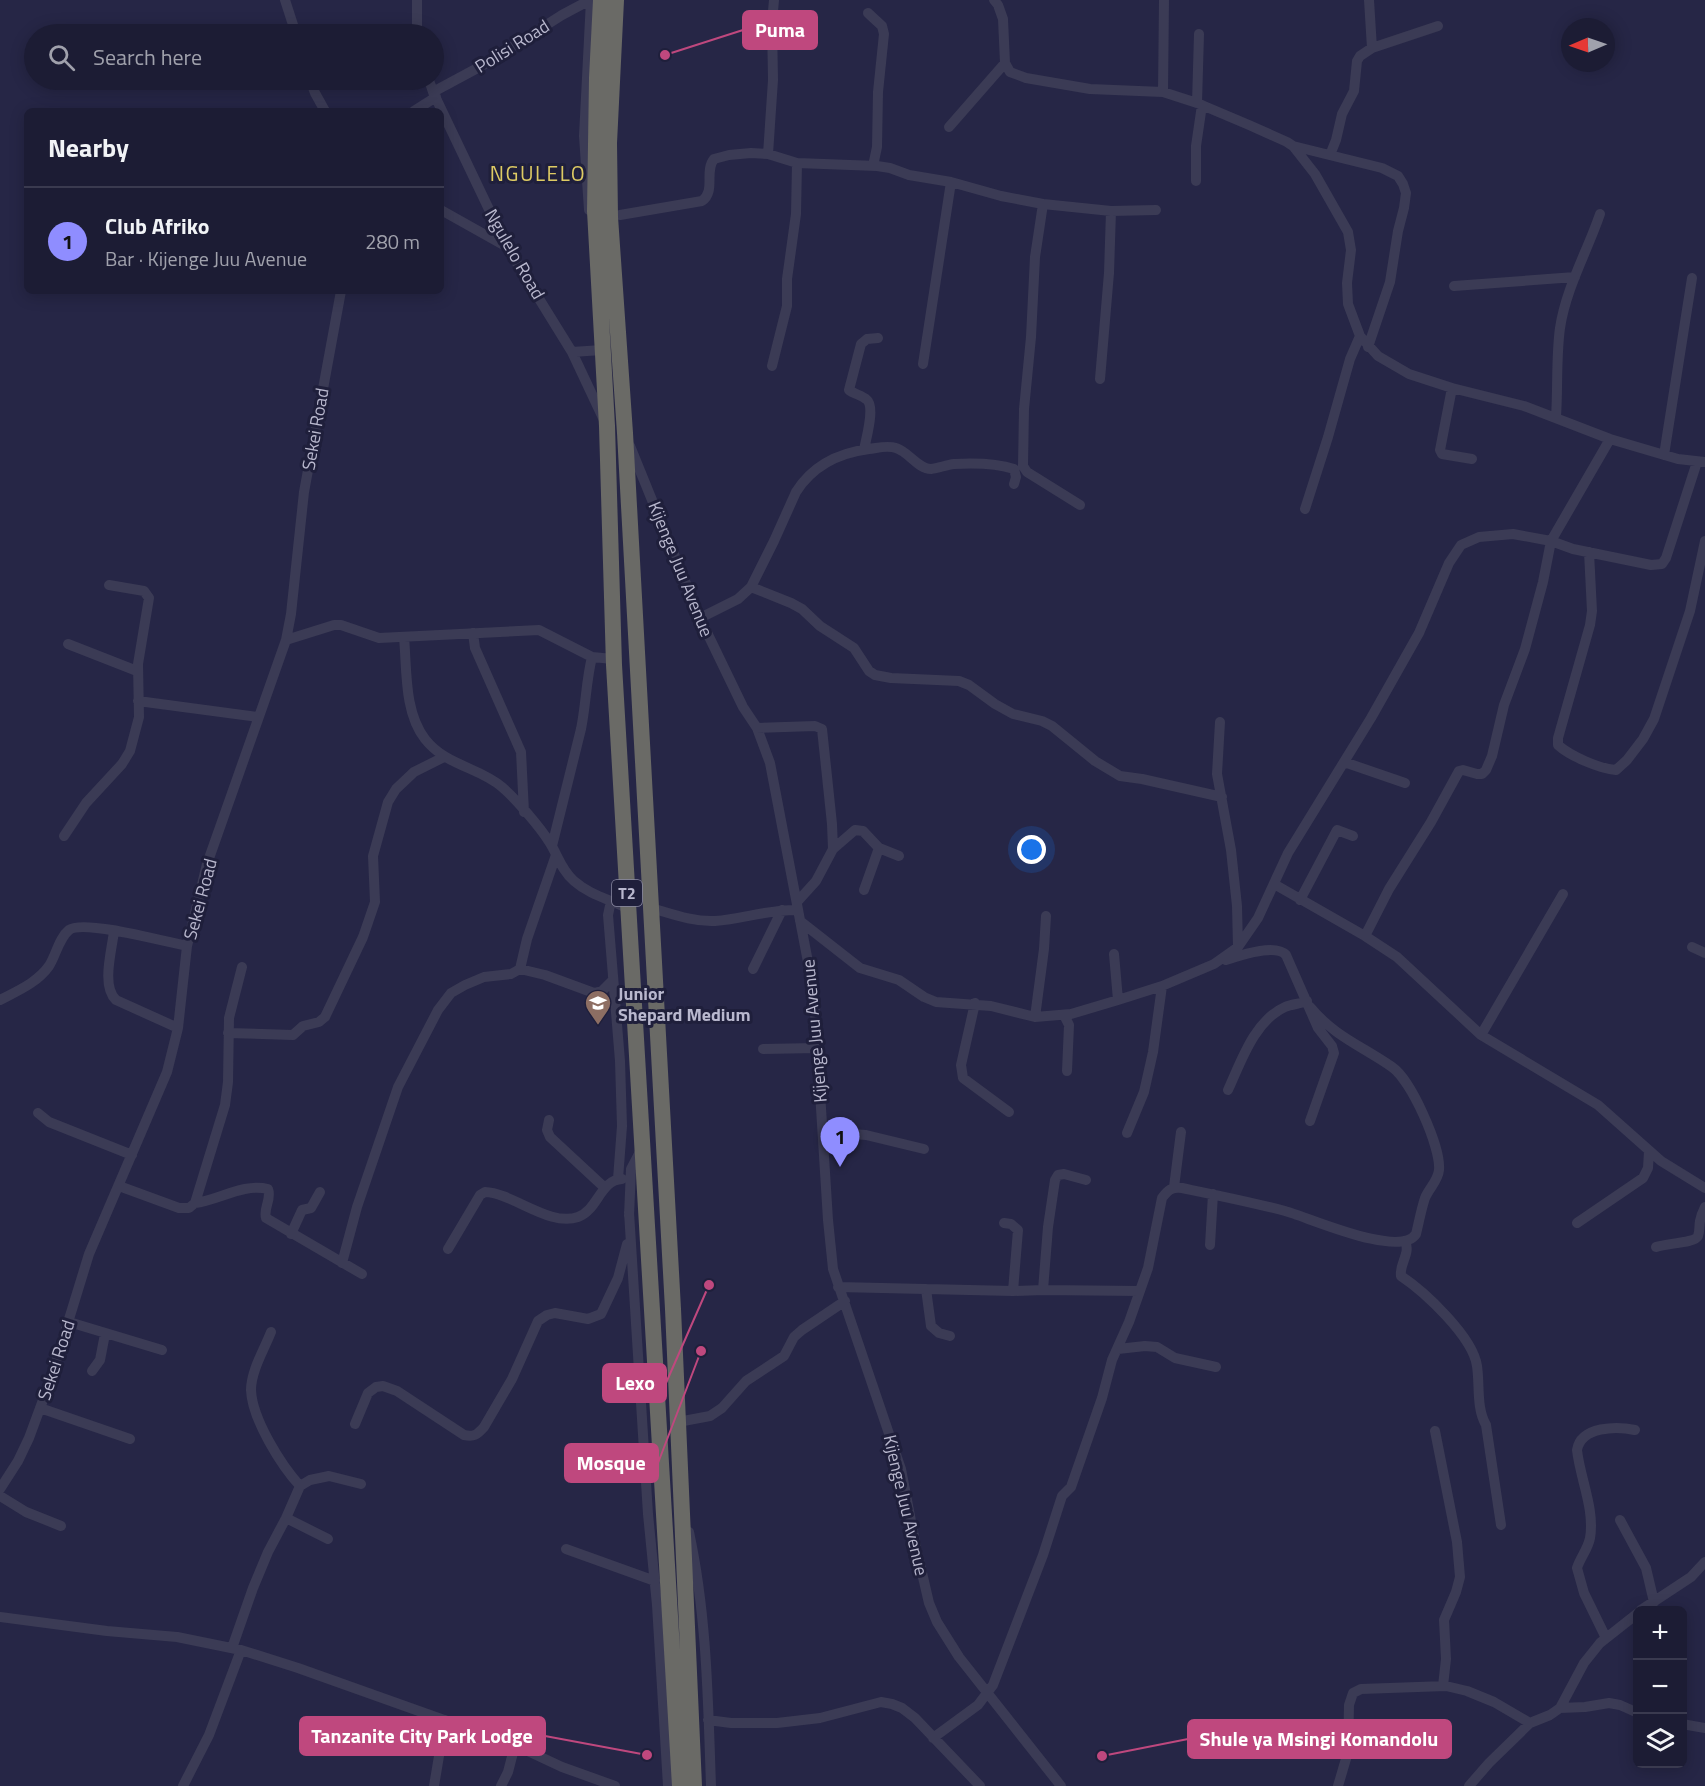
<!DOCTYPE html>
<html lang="en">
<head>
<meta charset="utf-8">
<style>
  body { margin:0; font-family:"Titillium Web",sans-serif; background:#25253c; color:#f1f3f6 }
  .controls { position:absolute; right:18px; bottom:18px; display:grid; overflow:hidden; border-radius:9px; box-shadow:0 3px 15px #0003 }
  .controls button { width:54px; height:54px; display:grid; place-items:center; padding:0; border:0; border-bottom:2px solid #3a3a4f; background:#1c1c34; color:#f1f3f6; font:30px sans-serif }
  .compass { position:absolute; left:1561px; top:18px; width:54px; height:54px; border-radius:50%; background:#1c1c34; box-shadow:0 3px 15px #0003; rotate:268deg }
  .you { position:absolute; left:1032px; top:850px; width:21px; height:21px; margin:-15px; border:4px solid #fff; border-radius:50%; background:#1a73e8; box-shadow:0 0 0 9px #1a73e833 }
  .badge { display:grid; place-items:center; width:39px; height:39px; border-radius:50%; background:#8f8dff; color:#111; font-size:20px; font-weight:700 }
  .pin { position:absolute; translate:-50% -50px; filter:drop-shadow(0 2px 3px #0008) }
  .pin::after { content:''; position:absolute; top:32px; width:21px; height:18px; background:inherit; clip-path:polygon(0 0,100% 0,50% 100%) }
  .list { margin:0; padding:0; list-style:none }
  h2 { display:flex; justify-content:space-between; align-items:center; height:78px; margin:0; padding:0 24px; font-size:26px }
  h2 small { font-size:20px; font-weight:400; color:#a0a1ac }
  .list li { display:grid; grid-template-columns:39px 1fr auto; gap:18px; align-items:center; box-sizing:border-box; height:108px; padding:0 24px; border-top:2px solid #3a3a4f }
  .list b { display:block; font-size:22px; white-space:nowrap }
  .list p { margin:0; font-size:20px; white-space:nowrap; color:#a0a1ac }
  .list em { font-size:20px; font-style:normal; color:#a0a1ac }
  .icon { flex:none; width:33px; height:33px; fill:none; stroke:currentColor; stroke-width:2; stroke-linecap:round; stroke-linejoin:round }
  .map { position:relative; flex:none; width:1705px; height:1786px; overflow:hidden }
  .search { position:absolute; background:#1c1c34; box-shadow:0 3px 15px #0003; left:24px; top:24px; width:420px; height:66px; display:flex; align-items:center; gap:15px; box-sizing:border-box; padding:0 21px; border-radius:33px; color:#a0a1ac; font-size:22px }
  .panel { position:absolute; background:#1c1c34; box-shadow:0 3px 15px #0003; left:24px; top:108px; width:420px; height:186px; border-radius:9px }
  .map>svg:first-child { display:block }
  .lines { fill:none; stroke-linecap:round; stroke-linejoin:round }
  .minor { stroke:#3b3b55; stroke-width:10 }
  .trunk { stroke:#6a6a66; stroke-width:16 }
  .labels { text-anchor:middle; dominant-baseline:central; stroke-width:6; stroke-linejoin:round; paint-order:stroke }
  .shield { fill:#1f1f3b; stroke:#8b8aa2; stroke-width:1.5 }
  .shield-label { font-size:16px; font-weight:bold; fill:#b9b8ce }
  .street-label { font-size:18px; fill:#b9b8ce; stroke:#1f1f3b }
  .poi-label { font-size:18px; font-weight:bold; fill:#b9b8ce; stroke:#1f1f3b; text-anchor:start }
  .quarter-label { font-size:21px; letter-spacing:1.5px; fill:#decb64; stroke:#1f1f3b }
  .leader { fill:none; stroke:#bf487e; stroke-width:2 }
  .callout-dot { fill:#bf487e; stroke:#1f1f3b; stroke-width:2 }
  .callout { fill:#bf487e; stroke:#bf487e; stroke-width:2 }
  .callout-label { font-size:20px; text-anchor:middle; font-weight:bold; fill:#fff }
</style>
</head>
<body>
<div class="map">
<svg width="1705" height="1786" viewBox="0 0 1705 1786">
  <rect width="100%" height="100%" fill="#262646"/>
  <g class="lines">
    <!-- minor -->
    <path class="minor" d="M285,0L296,34
      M994,0L998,5L1003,19L1005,63L1010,72L1026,78L1090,89L1163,92L1197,103L1249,125L1287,142L1293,146L1315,174L1348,232L1351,250L1347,283L1348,304L1360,336L1378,356L1409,374L1452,388L1524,406L1610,439L1678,459L1705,462
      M1369,0L1372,48
      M868,13L882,26L884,34L878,92L877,147L873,166
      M417,34V0
      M310,80L315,93L325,111
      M429,80L433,92L507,247L572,352L604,420
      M433,92L485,64L562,15L590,0
      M1163,92L1164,0
      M1197,103L1199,34
      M414,111L436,97
      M949,127L1005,63
      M1293,146L1382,168L1398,176L1403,184L1406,193L1404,208L1398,231L1390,282L1368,347
      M768,154L773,80L772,22L774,0
      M1330,155L1336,140L1342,114L1354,91L1357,61L1360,56L1372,48L1438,26
      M1196,181V146L1202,105
      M1043,204L1035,257L1031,337L1024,409L1023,466L1027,472L1080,505
      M441,210L507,247
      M589,210L584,136L591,0
      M620,215L702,201C716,191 704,171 714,159L729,155L751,153L768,154L797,163L877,166L890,168L909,175L951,182L1001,196L1043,204L1111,211L1156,210
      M1454,286L1575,277
      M572,352L602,350
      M923,364L951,182
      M772,366L787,306V279L796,214L797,163
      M1100,379L1109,273L1111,211
      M1452,388L1440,450L1442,454L1472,459
      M1556,417C1558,388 1556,357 1560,328C1566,288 1587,252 1600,214
      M630,446L700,618L743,707L757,728L770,763L808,962L815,1012L828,1220L833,1269L901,1469L916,1547L929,1603L937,1622L959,1657L1061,1786
      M864,450C866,438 876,406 866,399C861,395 854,394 849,390L850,386L861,344L867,339L878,338
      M1664,455L1692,278
      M1305,509L1328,437L1350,359L1360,336
      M1589,552L1592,611L1590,625L1558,738V745C1570,756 1600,769 1616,770L1627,760L1643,739L1654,719L1690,611L1705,541
      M751,587L791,603L802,609L820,626L854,648L869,671L875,675L891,678L959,681L969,685L995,704L1013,714L1042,721L1052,726L1095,761L1120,776L1142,779L1222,797
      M700,618L738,599L751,587L774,541L796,492C813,465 838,453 869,449C878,448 887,445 896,448C909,452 918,469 931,469C939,468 946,465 954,464C973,463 996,463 1014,469L1016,477L1014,484
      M473,633L475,648L521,752L524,812
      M404,637C407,670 404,712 425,739C446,766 479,767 502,787C516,799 540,827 550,843C558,856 562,871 574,881C590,895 609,899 627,908
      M286,640L334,625H341L379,638L539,630L592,657L613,659
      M68,644L137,671
      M138,701L258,717
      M1220,722L1217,774L1231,850L1237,906L1238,947
      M757,728L815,726L822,729L832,824L833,849
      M1344,762L1405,783
      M64,836L86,803L122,764L130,751L139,717L138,664L149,598L144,591L109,585
      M552,846L581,729C586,705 586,681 592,657
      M1274,884L1365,936L1397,957L1481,1035L1598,1105L1661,1161L1705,1188
      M864,890L879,848
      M1300,900L1337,830L1353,836
      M611,901L608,915L620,1061L622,1126L618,1179
      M797,902L816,881L833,849L855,830L863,831L879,848L899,856
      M651,908C672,914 693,922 715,921C743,919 770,909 798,910
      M800,921L860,968L899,980L924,997L936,1002L991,1006L1035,1017L1071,1014L1118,1000L1162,986L1214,964L1238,947L1258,918L1288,853L1371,718L1419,633L1449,563L1461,545L1479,537L1513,534L1551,541L1573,549L1651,565L1662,564L1666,558L1697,462
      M114,931C112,950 101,986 116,1000L178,1028
      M1365,936L1389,889L1431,822L1459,771L1463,770L1477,774H1482L1486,770L1492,756L1504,705L1525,649L1543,582L1551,541L1610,439
      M1692,947L1705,953
      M1114,954L1118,1000
      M1226,960C1239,956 1275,943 1286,955L1318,1028L1332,1046L1334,1053L1310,1121
      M520,969L545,975L594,993L602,991L613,980
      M753,969L782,910
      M0,1000C17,991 37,983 49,966C56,955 59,938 69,930C83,919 166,942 187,946
      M975,1003L961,1065L963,1078L1009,1112
      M1064,1015L1069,1025L1067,1071
      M1035,1017L1044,949L1046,916
      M228,1033L293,1035L303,1026L319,1022L325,1017L363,937L375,902L373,856L388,802L396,789L414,772L444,757
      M1481,1035L1563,894
      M763,1049L817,1048
      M1228,1090C1241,1062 1254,1021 1285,1007C1292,1004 1300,1004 1307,1001
      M38,1113L49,1122L132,1155
      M549,1120L547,1130L550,1137L605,1188
      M824,1132L866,1135L924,1149
      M1127,1133L1144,1092L1153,1052L1162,986
      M119,1186L179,1208H189L195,1203L225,1105L228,1082L229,1018L242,967
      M1174,1187L1181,1132
      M195,1203C219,1200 243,1183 268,1189C272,1199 263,1208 266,1218L362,1274
      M629,1212L648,1514L657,1605L668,1786
      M629,1216L631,1169L642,1148
      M1004,1223L1011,1224L1018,1230L1013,1291
      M1577,1223L1643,1178L1648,1168L1649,1151
      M291,1234L302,1210L311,1208L320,1192
      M1405,1241C1411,1254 1399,1263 1401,1276C1425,1292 1473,1337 1477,1366C1480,1386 1476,1407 1486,1425L1501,1525
      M1210,1245L1213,1194
      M1656,1247C1667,1243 1695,1243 1698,1236C1700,1231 1699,1226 1700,1221C1701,1216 1703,1211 1705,1207
      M448,1249L480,1195L485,1192C513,1193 549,1227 578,1217C598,1210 600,1180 622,1179
      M342,1263L357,1207L398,1087L438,1010L451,993L465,985L484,977L511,974L520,969L527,939L556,855
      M838,1287L1013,1291L1043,1290L1139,1291
      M926,1289L931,1326L939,1333L950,1336
      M1043,1290L1048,1227L1055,1180L1058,1175L1064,1174L1086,1180
      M69,1322L162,1350
      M271,1332C264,1350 251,1371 251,1390C252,1419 281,1465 300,1486
      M1118,1349L1145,1346L1157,1347L1175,1358L1216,1367
      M92,1371L100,1360L105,1334
      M40,1408L130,1439
      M678,1422L710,1416L722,1408L746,1381L784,1356L794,1337L802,1330L845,1301
      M355,1424L368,1393L376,1387L383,1386L397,1391L464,1435C474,1437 477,1435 484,1427L512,1379L538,1321L547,1315L555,1313L588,1319L601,1314L618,1278L627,1244
      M1435,1431L1457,1542L1460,1577L1456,1592L1444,1620L1446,1659L1443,1686
      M0,1489L18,1461L29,1438L50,1381L89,1254L167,1072L178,1028L187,946L207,864L286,640L291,614L304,492L341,291
      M0,1496L26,1512L61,1526
      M286,1518L328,1539
      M1620,1520L1646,1568L1654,1602
      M689,1532C707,1615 708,1701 711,1786
      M566,1549L655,1581
      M1641,1610L1691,1577L1705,1562
      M0,1617L107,1631L177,1637L241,1650L298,1668L475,1731L515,1745L562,1767L615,1786
      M1606,1638L1584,1593L1577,1568C1580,1558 1588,1549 1590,1538C1595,1509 1580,1478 1577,1450C1581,1426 1617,1426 1635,1430
      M232,1648L253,1588L268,1552L286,1518L300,1486L310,1480L329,1476L361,1484
      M1560,1708L1585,1707L1609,1703L1620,1705L1638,1713
      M708,1720L731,1723H777L820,1718L881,1702L892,1704L902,1708L915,1718L980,1786
      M1682,1724L1705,1728
      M933,1738L978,1705L993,1685L1043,1555L1062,1496L1071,1487L1102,1398L1112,1360L1129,1322L1148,1268L1162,1198C1168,1190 1171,1187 1182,1188C1216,1195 1251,1202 1285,1211C1308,1217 1400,1259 1416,1234C1419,1222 1421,1210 1425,1198C1429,1188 1438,1181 1439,1170C1441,1147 1411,1080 1392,1067C1362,1046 1335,1037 1310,1007
      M183,1786L209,1735L241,1650
      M434,1786L445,1720
      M501,1786L508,1772L515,1745
      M1338,1786L1348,1752L1349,1705L1353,1693L1361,1689L1446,1686L1467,1691L1494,1702L1530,1723
      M1469,1786L1489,1763L1530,1723L1550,1715L1560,1708L1584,1663L1600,1643L1638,1613"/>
    <!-- trunk -->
    <path class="trunk" d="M601,0L597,78L595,211L607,426L614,665L680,1786
      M616,0L609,143L610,217L625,433L673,1309L694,1786"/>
  </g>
  <!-- icons -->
  <defs>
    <g id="school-pin" transform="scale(1.35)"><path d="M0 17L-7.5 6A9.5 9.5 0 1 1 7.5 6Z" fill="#8d6e63" stroke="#1f1f3b"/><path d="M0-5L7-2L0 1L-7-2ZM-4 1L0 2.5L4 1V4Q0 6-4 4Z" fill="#fff"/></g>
  </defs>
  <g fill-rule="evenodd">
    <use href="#school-pin" x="598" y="1003"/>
  </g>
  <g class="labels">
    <!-- shield labels -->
    <rect class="shield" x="612" y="880" width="30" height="26" rx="4.5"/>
    <g class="shield-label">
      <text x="627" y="893">T2</text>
    </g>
    <!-- street labels -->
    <g class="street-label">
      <text transform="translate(512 46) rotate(-32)">Polisi Road</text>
      <text transform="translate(515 254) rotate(60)">Ngulelo Road</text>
      <text transform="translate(315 429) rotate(-80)">Sekei Road</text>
      <text transform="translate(681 569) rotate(68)">Kijenge Juu Avenue</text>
      <text transform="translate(200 899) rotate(-75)">Sekei Road</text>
      <text transform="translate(814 1031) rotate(-95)">Kijenge Juu Avenue</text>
      <text transform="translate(56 1360) rotate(-72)">Sekei Road</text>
      <text transform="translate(906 1505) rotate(77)">Kijenge Juu Avenue</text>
    </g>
    <!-- poi labels -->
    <g class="poi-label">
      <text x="618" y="993">Junior<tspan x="618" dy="21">Shepard Medium</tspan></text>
    </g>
    <!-- quarter labels -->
    <g class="quarter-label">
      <text x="538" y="173">NGULELO</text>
    </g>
  </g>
  <!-- callouts -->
  <path class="leader" d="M665 55L743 30M709 1285L666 1383M701 1351L658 1463M647 1755L545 1736M1102 1756L1188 1739"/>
  <g class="callout-dot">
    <circle cx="665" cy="55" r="6"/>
    <circle cx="709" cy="1285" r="6"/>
    <circle cx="701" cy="1351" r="6"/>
    <circle cx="647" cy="1755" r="6"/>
    <circle cx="1102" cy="1756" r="6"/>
  </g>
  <g class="callout">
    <rect x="743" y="11" width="74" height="38" rx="6"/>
    <rect x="603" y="1364" width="63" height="38" rx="6"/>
    <rect x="565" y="1444" width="93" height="38" rx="6"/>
    <rect x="300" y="1717" width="245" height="38" rx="6"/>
    <rect x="1188" y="1720" width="263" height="38" rx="6"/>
  </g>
  <g class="callout-label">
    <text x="780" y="37">Puma</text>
    <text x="635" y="1390">Lexo</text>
    <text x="611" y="1470">Mosque</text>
    <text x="422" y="1743">Tanzanite City Park Lodge</text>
    <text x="1319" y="1746">Shule ya Msingi Komandolu</text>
  </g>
</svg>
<div class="controls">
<button>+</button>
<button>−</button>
<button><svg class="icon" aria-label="layers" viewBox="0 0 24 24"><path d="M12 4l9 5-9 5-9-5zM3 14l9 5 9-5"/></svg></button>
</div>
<svg class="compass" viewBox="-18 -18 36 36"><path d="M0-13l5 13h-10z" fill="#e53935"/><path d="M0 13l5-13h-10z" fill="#a0a1ac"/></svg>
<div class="you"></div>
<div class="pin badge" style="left:840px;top:1167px">1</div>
<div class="search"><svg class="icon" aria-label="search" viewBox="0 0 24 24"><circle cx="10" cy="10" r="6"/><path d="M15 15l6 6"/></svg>Search here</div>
<section class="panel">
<h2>Nearby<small></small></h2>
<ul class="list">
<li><span class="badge">1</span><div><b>Club Afriko</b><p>Bar · Kijenge Juu Avenue</p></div><em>280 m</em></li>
</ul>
</section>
</div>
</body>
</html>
